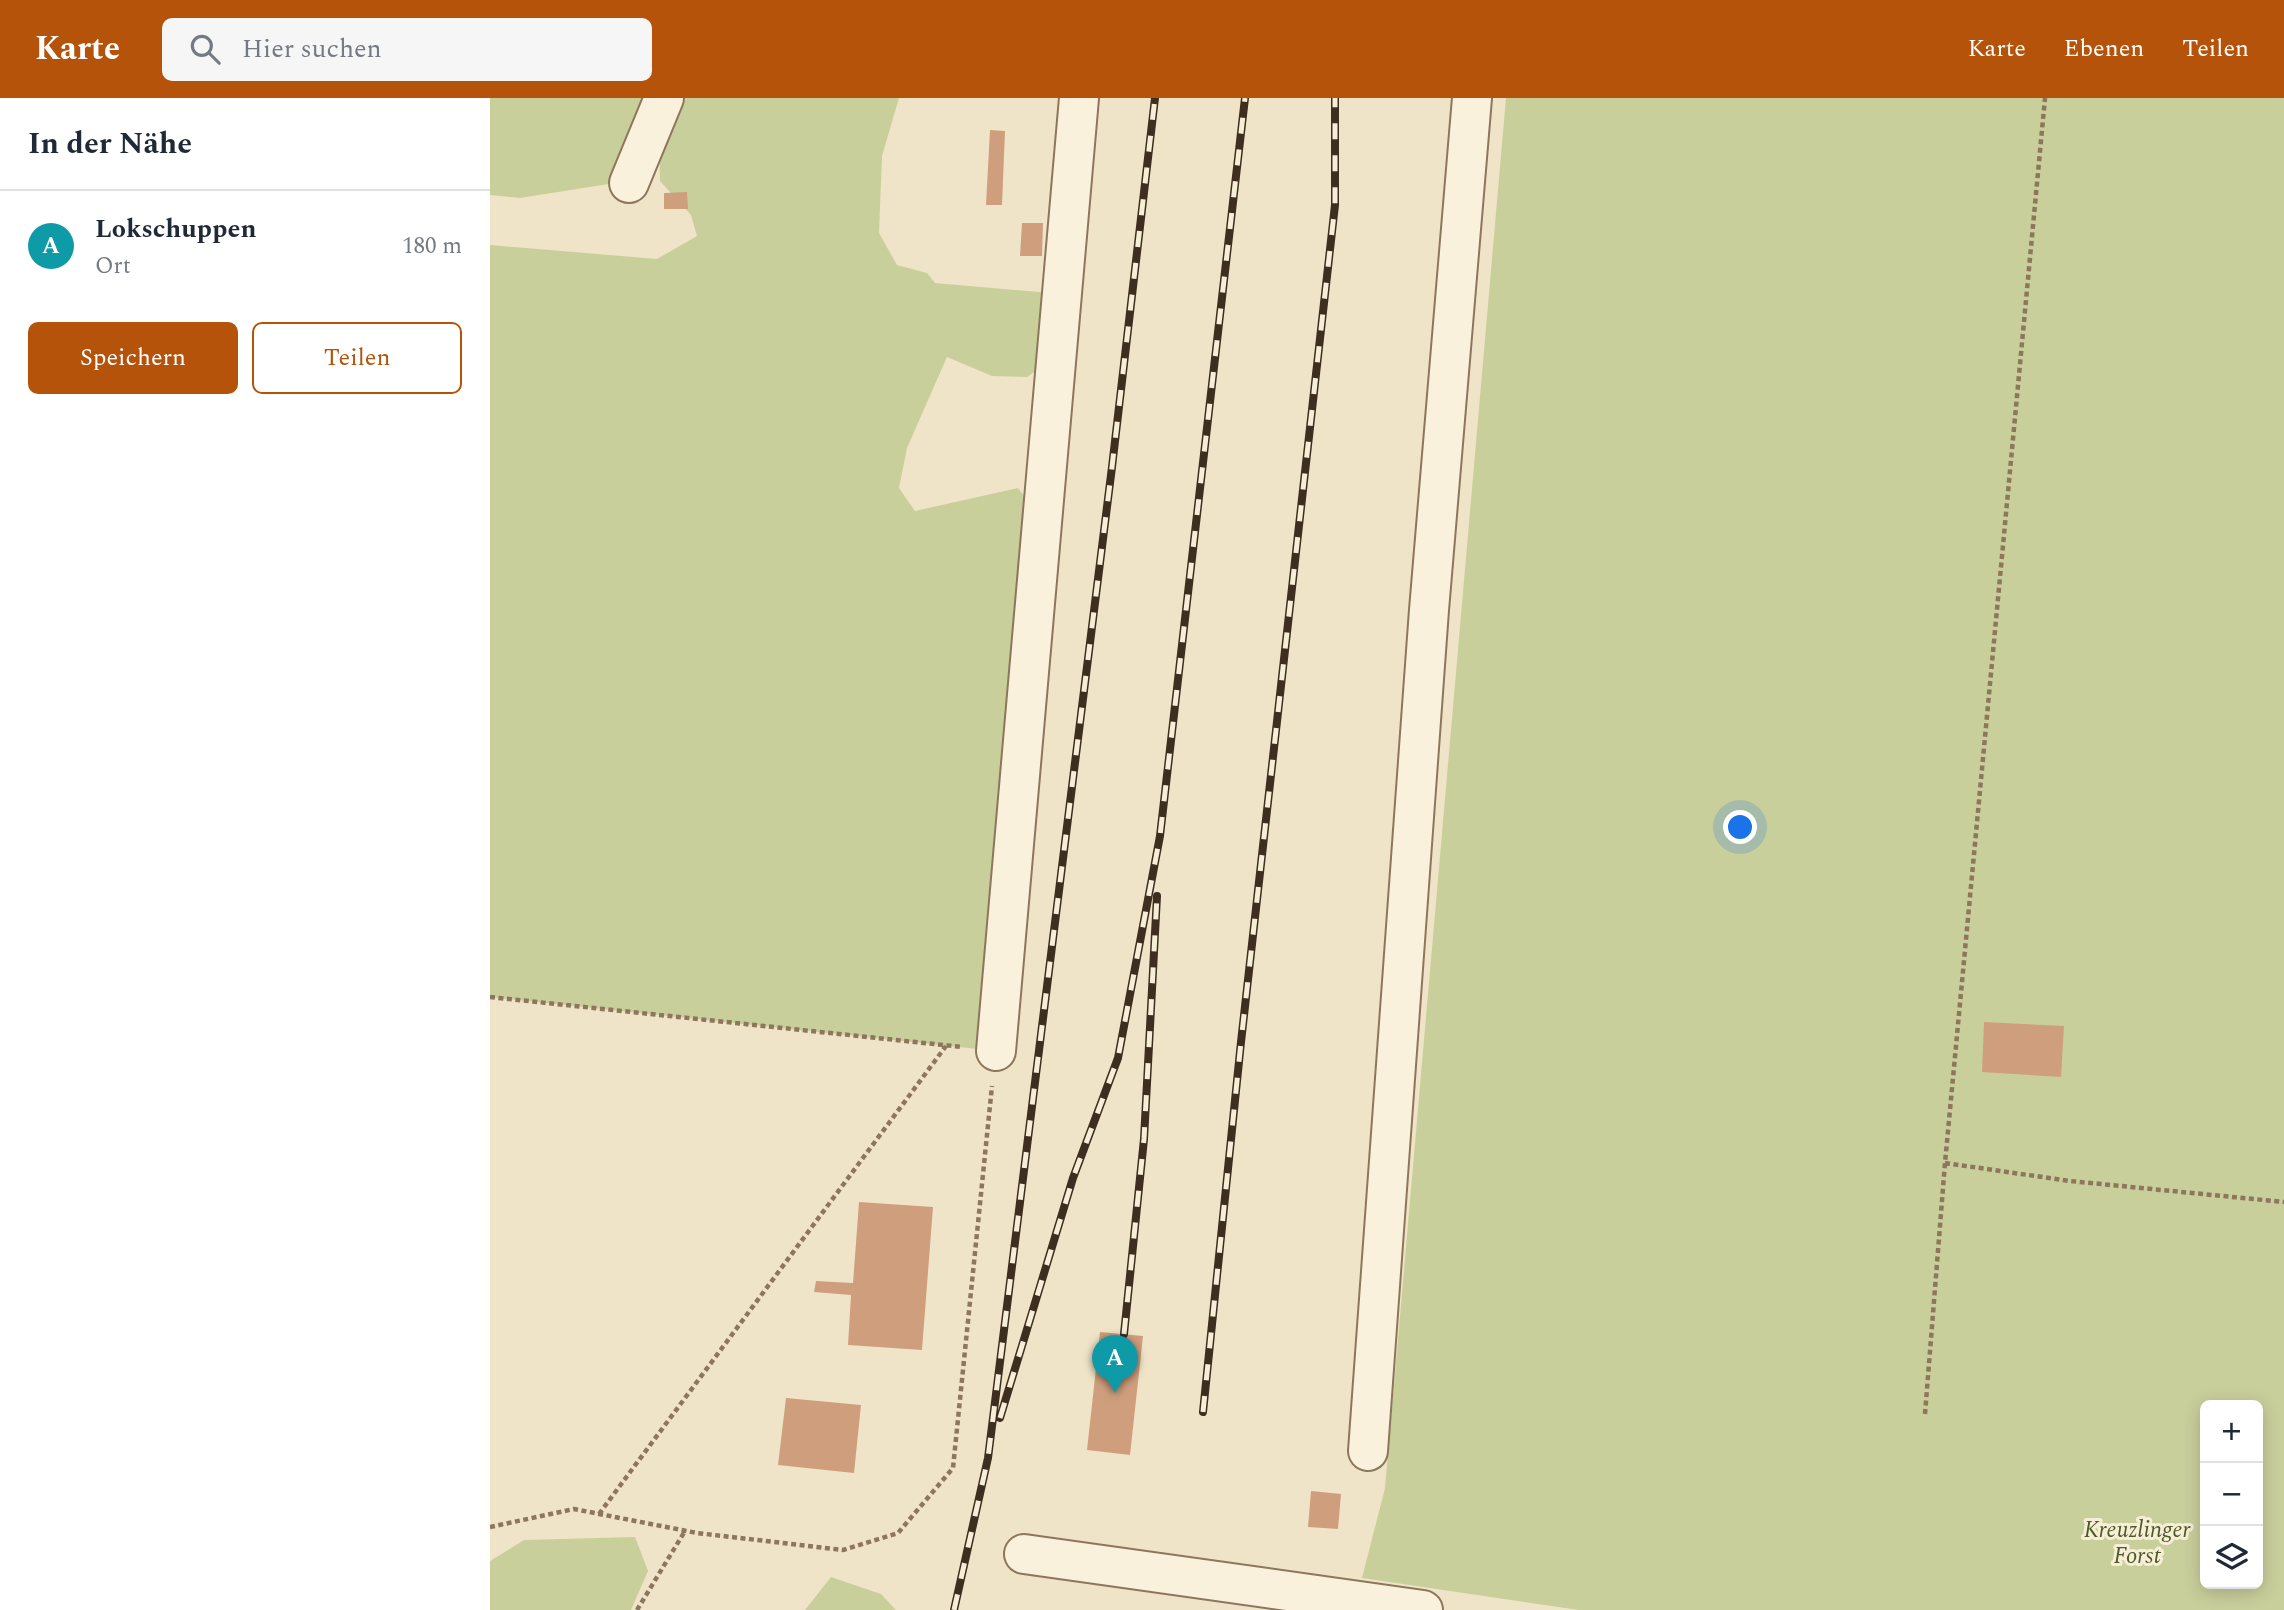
<!DOCTYPE html>
<html lang="de">
<head>
<meta charset="utf-8">
<style>
  body { margin:0; font-family:Spectral,serif; background:#f6f6f7; color:#1f2937 }
  .controls { position:absolute; right:21px; bottom:21px; display:grid; overflow:hidden; border-radius:10px; box-shadow:0 4px 18px #0003 }
  .controls button { width:63px; height:63px; display:grid; place-items:center; padding:0; border:0; border-bottom:2px solid #e0e1e3; background:#fff; color:#1f2937; font:35px sans-serif }
  .you { position:absolute; left:1251px; top:730px; width:24px; height:24px; margin:-18px; border:5px solid #fff; border-radius:50%; background:#1a73e8; box-shadow:0 0 0 10px #1a73e833 }
  .badge { display:grid; place-items:center; width:46px; height:46px; border-radius:50%; background:#b45309; color:#fff; font-size:23px; font-weight:700 }
  .pin { position:absolute; translate:-50% -58px; filter:drop-shadow(0 2px 4px #0008) }
  .pin::after { content:''; position:absolute; top:37px; width:24px; height:21px; background:inherit; clip-path:polygon(0 0,100% 0,50% 100%) }
  .list { margin:0; padding:0; list-style:none }
  h2 { display:flex; justify-content:space-between; align-items:center; height:91px; margin:0; padding:0 28px; font-size:30px }
  h2 small { font-size:23px; font-weight:400; color:#747a83 }
  .list li { display:grid; grid-template-columns:46px 1fr auto; gap:21px; align-items:center; box-sizing:border-box; height:112px; padding:0 28px; border-top:2px solid #e0e1e3 }
  .list b { display:block; font-size:26px; white-space:nowrap }
  .list p { margin:0; font-size:23px; white-space:nowrap; color:#747a83 }
  .list em { font-size:23px; font-style:normal; color:#747a83 }
  .actions { display:flex; gap:14px; padding:21px 28px }
  .actions a { flex:1; padding:16px 0; border:2px solid #b45309; border-radius:10px; text-align:center; font-size:24px; color:#b45309 }
  .actions .main { background:#b45309; color:#fff }
  .icon { flex:none; width:38px; height:38px; fill:none; stroke:currentColor; stroke-width:2; stroke-linecap:round; stroke-linejoin:round }
  .map { position:relative; flex:none; width:1794px; height:1512px; overflow:hidden }
  header { display:flex; align-items:center; gap:42px; box-sizing:border-box; height:98px; padding:0 35px; background:#b45309; color:#fff }
  header strong { font-size:33px }
  nav { display:flex; gap:38px; margin-inline-start:auto; font-size:24px }
  .search { width:490px; height:63px; background:#f6f6f7; display:flex; align-items:center; gap:18px; box-sizing:border-box; padding:0 24px; border-radius:10px; color:#747a83; font-size:26px }
  main { display:flex }
  aside { flex:1; background:#fff }
  .map>svg:first-child { display:block }
  .green { fill:#c9cf9b; fill-rule:evenodd }
  .building { fill:#cf9f7d }
  .lines { fill:none; stroke-linecap:round; stroke-linejoin:round }
  .minor-casing { stroke:#8d765c; stroke-width:42 }
  .path { stroke:#8d765c; stroke-width:4.5; stroke-dasharray:5 3.5; stroke-linecap:butt }
  .minor { stroke:#faf1dc; stroke-width:38 }
  .rail-casing { stroke:#3d2e20; stroke-width:8 }
  .rail { stroke:#f7eed8; stroke-width:5; stroke-dasharray:16; stroke-linecap:butt }
  .labels { text-anchor:middle; dominant-baseline:central; stroke-width:6; stroke-linejoin:round; paint-order:stroke }
  .park-label { font-size:23px; font-style:italic; fill:#4d5a26; stroke:#f7eed8 }
</style>
</head>
<body>
<header>
<strong>Karte</strong>
<div class="search"><svg class="icon" aria-label="search" viewBox="0 0 24 24"><circle cx="10" cy="10" r="6"/><path d="M15 15l6 6"/></svg>Hier suchen</div>
<nav><a>Karte</a><a>Ebenen</a><a>Teilen</a></nav>
</header>
<main>
<aside>
<h2>In der Nähe<small></small></h2>
<ul class="list">
<li><span class="badge" style="background:#0f9aa8">A</span><div><b>Lokschuppen</b><p>Ort</p></div><em>180 m</em></li>
</ul>
<div class="actions"><a class="main">Speichern</a><a>Teilen</a></div>
</aside>
<div class="map">
<svg width="1794" height="1512" viewBox="0 0 1794 1512">
  <rect width="100%" height="100%" fill="#f0e4c8"/>
  <!-- green -->
  <path class="green" d="M0,0H159L125,85L30,100L0,97Z
    M183,0H409L392,58L389,135L407,167L437,175L445,185L572,196L556,266L537,279L502,278L457,259L417,350L409,390L425,413L528,390L552,421L506,953L0,899V147L167,161L207,138L201,117L170,83L169,40Z
    M1016,0H1794V1512H1089L872,1480L895,1390ZM1715,1307H1768V1486H1715Z
    M145,1439L158,1473L141,1512H0V1463L34,1442Z
    M341,1479L391,1496L406,1512H315Z"/>
  <!-- building -->
  <path class="building" d="M500,32L515,33L512,107H496Z
    M197,94L198,111H174V95Z
    M532,125H553L552,158H530Z
    M1494,924L1574,928L1571,979L1492,974Z
    M369,1104L443,1109L432,1252L358,1247L361,1197L324,1194L326,1183L363,1185Z
    M610,1234L653,1238L640,1357L597,1352Z
    M296,1300L371,1307L364,1375L288,1367Z
    M821,1393L851,1396L848,1431L818,1429Z"/>
  <g class="lines">
    <!-- minor casing -->
    <g class="minor-casing">
      <path id="minor" d="M139,85L174,0
        M506,953L589,0
        M878,1353L939,512L982,0
        M534,1456L933,1512"/>
    </g>
    <!-- path -->
    <path class="path" d="M0,899L472,949
      M1455,1065L1580,1083L1794,1104
      M1435,1316L1455,1065L1555,0
      M109,1416L456,948
      M0,1429L84,1411L207,1435L353,1452L408,1435L463,1370L502,988
      M147,1512L195,1433"/>
    <!-- minor -->
    <use href="#minor" class="minor"/>
    <!-- rail casing -->
    <g class="rail-casing">
      <path id="rail" d="M634,1236L654,1041L667,798
        M713,1314L751,944L845,107V0
        M510,1320L583,1080L628,960L670,738L755,0
        M464,1512L498,1360L622,369L665,0"/>
    </g>
    <!-- rail -->
    <use href="#rail" class="rail"/>
  </g>
  <g class="labels">
    <!-- park labels -->
    <g class="park-label">
      <text x="1647" y="1432">Kreuzlinger<tspan x="1647" dy="26">Forst</tspan></text>
    </g>
  </g>
</svg>
<div class="controls">
<button>+</button>
<button>−</button>
<button><svg class="icon" aria-label="layers" viewBox="0 0 24 24"><path d="M12 4l9 5-9 5-9-5zM3 14l9 5 9-5"/></svg></button>
</div>
<div class="you"></div>
<div class="pin badge" style="left:625px;top:1295px;background:#0f9aa8">A</div>
</div>
</main>
</body>
</html>
